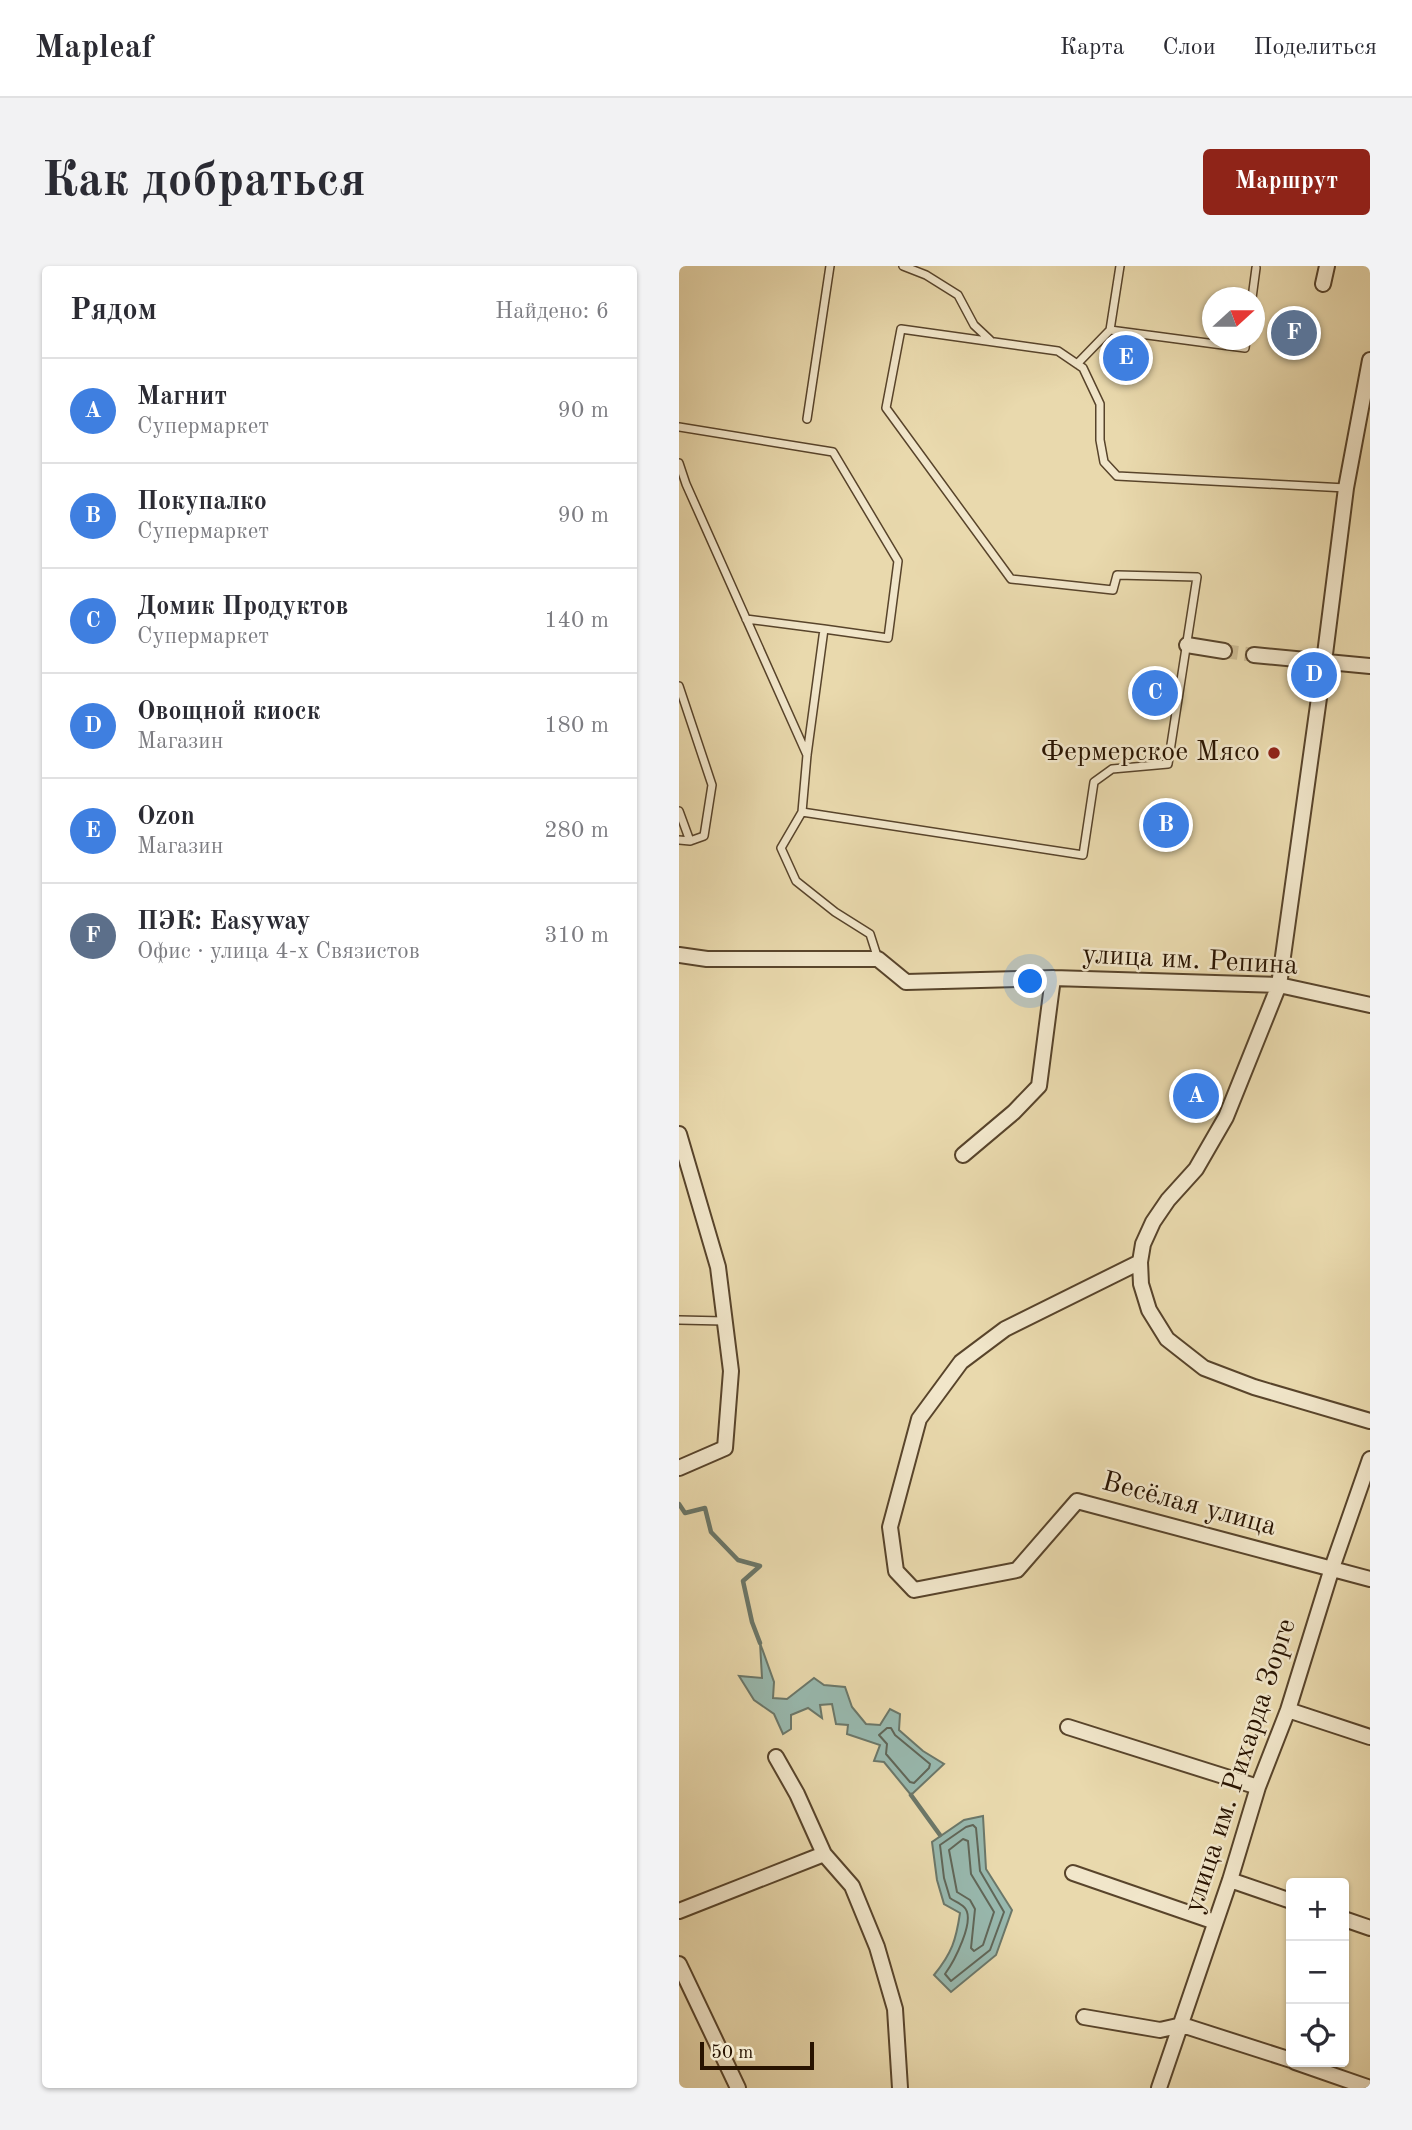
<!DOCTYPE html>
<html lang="ru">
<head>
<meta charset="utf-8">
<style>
  body { margin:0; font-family:"Old Standard TT",serif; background:#f2f2f3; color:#2b2b33 }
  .controls { position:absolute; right:21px; bottom:21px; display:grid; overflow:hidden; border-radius:7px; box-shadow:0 2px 5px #0004 }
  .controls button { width:63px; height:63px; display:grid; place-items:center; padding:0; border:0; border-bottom:2px solid #e1e1e2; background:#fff; color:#2b2b33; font:35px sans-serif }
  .compass { position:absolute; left:523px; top:21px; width:63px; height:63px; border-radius:50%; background:#fff; box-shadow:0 2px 5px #0004; rotate:69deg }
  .scale { position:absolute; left:21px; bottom:18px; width:114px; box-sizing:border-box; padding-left:7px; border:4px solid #281300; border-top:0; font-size:19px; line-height:24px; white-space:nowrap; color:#281300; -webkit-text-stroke:5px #f1e6ca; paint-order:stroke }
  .you { position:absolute; left:352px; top:716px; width:24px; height:24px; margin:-18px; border:5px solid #fff; border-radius:50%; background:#1a73e8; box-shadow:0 0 0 10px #1a73e833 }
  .badge { display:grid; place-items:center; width:46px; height:46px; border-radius:50%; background:#8f2418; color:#fff; font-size:23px; font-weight:700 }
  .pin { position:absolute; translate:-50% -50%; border:4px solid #fff; box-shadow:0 2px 7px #0006 }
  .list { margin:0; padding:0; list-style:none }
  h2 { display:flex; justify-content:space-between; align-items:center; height:91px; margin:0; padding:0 28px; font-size:30px }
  h2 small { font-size:23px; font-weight:400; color:#7c7c81 }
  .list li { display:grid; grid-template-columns:46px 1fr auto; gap:21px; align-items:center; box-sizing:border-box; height:105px; padding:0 28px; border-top:2px solid #e1e1e2 }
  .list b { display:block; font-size:26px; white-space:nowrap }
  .list p { margin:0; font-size:23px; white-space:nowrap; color:#7c7c81 }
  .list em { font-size:23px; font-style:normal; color:#7c7c81 }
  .icon { flex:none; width:38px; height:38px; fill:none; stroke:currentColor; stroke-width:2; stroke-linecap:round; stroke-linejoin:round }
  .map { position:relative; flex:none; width:691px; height:1822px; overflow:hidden; border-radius:7px }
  header { display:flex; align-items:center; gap:42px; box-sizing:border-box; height:98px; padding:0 35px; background:#fff; border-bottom:2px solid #e1e1e2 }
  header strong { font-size:33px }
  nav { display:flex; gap:38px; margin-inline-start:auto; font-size:24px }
  .intro { display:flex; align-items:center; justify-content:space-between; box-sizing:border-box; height:168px; padding:0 42px }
  h1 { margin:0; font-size:49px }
  .button { padding:18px 32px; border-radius:7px; background:#8f2418; color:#fff; font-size:24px; font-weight:700 }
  main { display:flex; gap:42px; padding:0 42px }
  aside { flex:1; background:#fff; border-radius:7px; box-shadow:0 2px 5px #0004 }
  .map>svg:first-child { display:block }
  .water { fill:#98b9af; stroke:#6b7769; stroke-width:2 }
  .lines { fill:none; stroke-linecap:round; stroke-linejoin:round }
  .shore { stroke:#606658; stroke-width:2 }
  .stream { stroke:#6b7769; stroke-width:4.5 }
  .street-tunnel { stroke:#ccbb93; stroke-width:14; stroke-dasharray:14 7; stroke-linecap:butt }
  .lane-casing { stroke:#58442b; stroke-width:10 }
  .street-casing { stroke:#58442b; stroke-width:18 }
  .lane { stroke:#f1e6ca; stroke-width:7 }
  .street { stroke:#f1e6ca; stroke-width:14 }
  .poi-dot { fill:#8f2418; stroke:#f1e6ca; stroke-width:2.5 }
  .labels { text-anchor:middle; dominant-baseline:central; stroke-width:5; stroke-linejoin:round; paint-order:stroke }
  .poi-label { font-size:28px; fill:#281300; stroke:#f1e6ca; text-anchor:end }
  .street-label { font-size:28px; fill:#281300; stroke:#f1e6ca }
</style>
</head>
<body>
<header>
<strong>Mapleaf</strong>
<nav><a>Карта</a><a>Слои</a><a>Поделиться</a></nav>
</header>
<div class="intro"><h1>Как добраться</h1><a class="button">Маршрут</a></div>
<main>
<aside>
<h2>Рядом<small>Найдено: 6</small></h2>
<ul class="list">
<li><span class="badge" style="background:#3f7fe0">A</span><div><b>Магнит</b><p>Супермаркет</p></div><em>90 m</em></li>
<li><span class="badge" style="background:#3f7fe0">B</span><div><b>Покупалко</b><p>Супермаркет</p></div><em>90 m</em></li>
<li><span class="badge" style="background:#3f7fe0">C</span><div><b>Домик Продуктов</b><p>Супермаркет</p></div><em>140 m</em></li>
<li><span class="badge" style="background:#3f7fe0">D</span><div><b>Овощной киоск</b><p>Магазин</p></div><em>180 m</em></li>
<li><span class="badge" style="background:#3f7fe0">E</span><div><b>Ozon</b><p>Магазин</p></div><em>280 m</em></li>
<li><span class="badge" style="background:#5c6f8a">F</span><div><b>ПЭК: Easyway</b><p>Офис · улица 4-х Связистов</p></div><em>310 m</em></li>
</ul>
</aside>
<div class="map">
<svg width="691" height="1822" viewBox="0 0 691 1822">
  <rect width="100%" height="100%" fill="#e9d9ad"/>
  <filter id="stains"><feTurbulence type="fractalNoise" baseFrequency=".00286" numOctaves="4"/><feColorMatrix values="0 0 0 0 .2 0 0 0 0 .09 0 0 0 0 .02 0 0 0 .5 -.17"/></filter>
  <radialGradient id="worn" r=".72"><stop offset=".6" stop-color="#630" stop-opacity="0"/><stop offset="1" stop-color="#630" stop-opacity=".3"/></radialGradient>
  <!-- water -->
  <path class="water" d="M81,1377L95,1416L94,1432L108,1433L135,1412L145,1419L166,1421L173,1441L187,1458L201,1459L211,1443L221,1448L220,1464L244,1485L265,1498L232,1529L205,1496L195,1495L201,1479L168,1468L169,1459L157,1458L153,1438L141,1439L143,1452L129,1442L112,1449V1463L104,1468L95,1448L75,1434L60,1410L83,1412Z
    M304,1550L307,1603L333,1644L317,1689L272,1726L255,1709C273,1687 277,1674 281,1647L265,1638L258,1614L253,1576L285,1554Z"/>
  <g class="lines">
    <!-- shore -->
    <path class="shore" d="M208,1462H212L216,1469L251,1498L250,1502L235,1517L231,1516L207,1488L208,1478L200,1469Z
      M294,1559L297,1562L301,1605L325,1646L311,1684L272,1715L266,1708C274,1697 298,1653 285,1641C281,1637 275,1635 271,1632L265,1612L261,1579L287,1561Z
      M284,1573L289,1575L292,1608L315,1646L304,1679L295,1685L292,1682L296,1643L291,1634L278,1626L270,1584Z"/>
    <!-- stream -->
    <path class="stream" d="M0,1238L6,1247L26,1242L32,1266L59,1294L81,1300L64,1315L73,1356L81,1377
      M232,1529L261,1569"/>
    <!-- street-tunnel -->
    <path class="street-tunnel" d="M545,385L575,389"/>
    <!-- lane casing -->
    <g class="lane-casing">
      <path id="lane" d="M224,0L247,9L279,29L295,59L311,74
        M441,0L431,64L566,82L567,74
        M573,32L577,2
        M398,98L431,64
        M128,153L151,0
        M0,161L154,186L219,295L209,372L145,363L128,489L123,546L404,589L415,516L433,503L489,498L518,311L438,309L434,324L332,313L207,142L222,63L379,85L404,102L421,138V174L425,196L438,210L667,222
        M0,197L7,218L128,489
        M67,353L145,363
        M0,420L33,519L25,570L11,575L0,545
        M123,546L102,582L117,615L156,646L191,668L199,693
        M0,574L11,575
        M0,1054L45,1055"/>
    </g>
    <!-- street casing -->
    <g class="street-casing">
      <path id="street" d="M644,18L648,0
        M691,94L667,222L645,396L600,719L547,851L517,903L489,934L474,956L464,978L461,996L462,1018L470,1044L488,1073L525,1102L575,1121L691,1155
        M508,379L545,385
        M575,389L691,400
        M0,689L28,693H199L227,716L374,712L600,719L691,739
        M0,868L39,1001L52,1105L46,1182L0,1202
        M284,889L335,846L360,820L374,712
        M461,996L326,1063L282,1096L240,1153L211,1261L217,1305L235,1324L338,1304L398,1235L691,1313
        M609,1444L691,1471
        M389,1461L579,1521
        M97,1491L118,1528L145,1588L173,1620L198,1681L216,1743L221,1822
        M394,1607L536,1656
        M551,1614L612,1635
        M0,1645L145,1588
        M665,1653L691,1662
        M0,1698L59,1822
        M405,1751L481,1764L503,1759L612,1794
        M616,1796L691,1822
        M480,1822L551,1614L579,1521L609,1444L653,1302L691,1193"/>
    </g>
    <!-- lane -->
    <use href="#lane" class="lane"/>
    <!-- street -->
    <use href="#street" class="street"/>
  </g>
  <!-- markers -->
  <circle class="poi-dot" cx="595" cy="487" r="7"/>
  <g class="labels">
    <!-- poi labels -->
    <g class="poi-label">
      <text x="581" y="487">Фермерское Мясо</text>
    </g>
    <!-- street labels -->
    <g class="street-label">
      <text transform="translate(511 695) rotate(3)">улица им. Репина</text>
      <text transform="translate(510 1239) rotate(15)">Весёлая улица</text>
      <text transform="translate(562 1500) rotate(-72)">улица им. Рихарда Зорге</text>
    </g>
  </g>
  <rect width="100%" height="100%" filter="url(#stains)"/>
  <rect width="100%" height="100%" fill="url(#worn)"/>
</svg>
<div class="controls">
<button>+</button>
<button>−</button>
<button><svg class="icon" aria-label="locate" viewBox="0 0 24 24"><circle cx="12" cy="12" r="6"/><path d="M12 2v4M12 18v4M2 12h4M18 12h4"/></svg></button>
</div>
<svg class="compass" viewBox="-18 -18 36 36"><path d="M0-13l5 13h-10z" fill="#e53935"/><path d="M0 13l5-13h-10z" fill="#7c7c81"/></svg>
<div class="scale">50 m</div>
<div class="you"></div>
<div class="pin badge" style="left:517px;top:830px;background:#3f7fe0">A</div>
<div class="pin badge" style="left:487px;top:559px;background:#3f7fe0">B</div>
<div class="pin badge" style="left:476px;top:427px;background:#3f7fe0">C</div>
<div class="pin badge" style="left:635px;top:409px;background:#3f7fe0">D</div>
<div class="pin badge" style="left:447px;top:92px;background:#3f7fe0">E</div>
<div class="pin badge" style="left:615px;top:67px;background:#5c6f8a">F</div>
</div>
</main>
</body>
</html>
